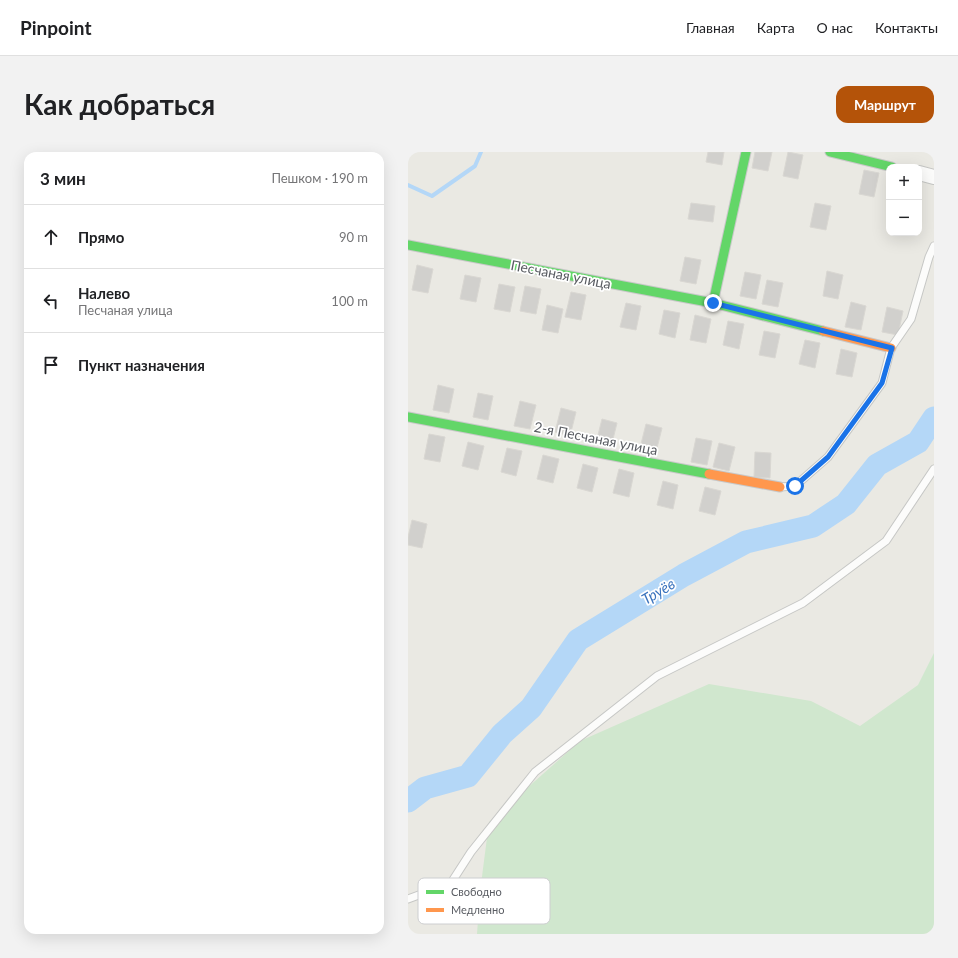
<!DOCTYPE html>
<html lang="ru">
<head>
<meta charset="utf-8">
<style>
  body { margin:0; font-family:Lato,sans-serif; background:#f2f2f2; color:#202124 }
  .controls { position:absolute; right:12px; top:12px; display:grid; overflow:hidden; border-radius:8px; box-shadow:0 4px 16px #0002 }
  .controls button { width:36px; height:36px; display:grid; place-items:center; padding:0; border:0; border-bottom:1px solid #e0e0e0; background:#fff; color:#202124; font:20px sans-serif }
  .stop { position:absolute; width:12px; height:12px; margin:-9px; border:3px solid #1a73e8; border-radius:50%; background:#fff }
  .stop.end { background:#1a73e8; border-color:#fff; box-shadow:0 1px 4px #0008 }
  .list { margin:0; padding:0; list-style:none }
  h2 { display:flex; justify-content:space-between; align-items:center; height:52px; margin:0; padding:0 16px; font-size:17px }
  h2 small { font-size:13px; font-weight:400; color:#757577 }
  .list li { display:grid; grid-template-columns:26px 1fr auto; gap:12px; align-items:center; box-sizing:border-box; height:64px; padding:0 16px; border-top:1px solid #e0e0e0 }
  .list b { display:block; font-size:15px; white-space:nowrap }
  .list p { margin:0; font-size:13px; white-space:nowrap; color:#757577 }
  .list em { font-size:13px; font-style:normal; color:#757577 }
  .icon { flex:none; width:22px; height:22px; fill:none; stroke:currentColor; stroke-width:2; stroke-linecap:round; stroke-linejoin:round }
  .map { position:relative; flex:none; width:526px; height:782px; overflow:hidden; border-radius:12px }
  header { display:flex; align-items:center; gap:24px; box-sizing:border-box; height:56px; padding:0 20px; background:#fff; border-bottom:1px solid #e0e0e0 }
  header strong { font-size:19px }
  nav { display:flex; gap:22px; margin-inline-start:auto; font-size:14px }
  .intro { display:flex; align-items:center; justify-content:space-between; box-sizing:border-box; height:96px; padding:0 24px }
  h1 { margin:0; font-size:28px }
  .button { padding:10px 18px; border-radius:12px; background:#b45309; color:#fff; font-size:14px; font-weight:700 }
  main { display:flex; gap:24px; padding:0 24px }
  aside { flex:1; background:#fff; border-radius:12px; box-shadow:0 4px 16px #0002 }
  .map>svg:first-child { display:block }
  .green { fill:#d0e7ce }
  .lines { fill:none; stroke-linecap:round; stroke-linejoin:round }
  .stream { stroke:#b4d7f7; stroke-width:4 }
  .river { stroke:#b4d7f7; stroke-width:23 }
  .building { fill:#d1d0cd; stroke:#d9d7d2 }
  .lane-casing { stroke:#c6c7c5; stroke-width:9 }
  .street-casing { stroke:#c6c7c5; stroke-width:16 }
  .fast-casing { stroke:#c8c8c8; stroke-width:11 }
  .slow-casing { stroke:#c8c8c8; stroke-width:11 }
  .lane { stroke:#fcfcfb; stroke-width:7 }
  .street { stroke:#fcfcfb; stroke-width:14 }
  .fast { stroke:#63d668; stroke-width:9 }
  .slow { stroke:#ff974d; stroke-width:9 }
  .route { stroke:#1a73e8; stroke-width:5 }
  .labels { text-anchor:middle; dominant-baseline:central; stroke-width:3.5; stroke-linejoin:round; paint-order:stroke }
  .street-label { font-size:14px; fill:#595c62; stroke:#fff }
  .water-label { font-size:15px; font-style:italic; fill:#3a73bd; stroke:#fff }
  .key { fill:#fff; stroke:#cdced0; stroke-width:1 }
  .key-label { font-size:11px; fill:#595c62 }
</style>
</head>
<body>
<header>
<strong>Pinpoint</strong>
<nav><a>Главная</a><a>Карта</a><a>О нас</a><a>Контакты</a></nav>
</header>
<div class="intro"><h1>Как добраться</h1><a class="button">Маршрут</a></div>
<main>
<aside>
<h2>3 мин<small>Пешком · 190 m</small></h2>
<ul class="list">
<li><svg class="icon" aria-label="ahead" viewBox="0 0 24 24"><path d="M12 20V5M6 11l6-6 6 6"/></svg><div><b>Прямо</b></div><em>90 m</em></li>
<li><svg class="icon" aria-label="left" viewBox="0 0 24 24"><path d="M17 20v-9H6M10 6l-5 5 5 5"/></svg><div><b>Налево</b><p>Песчаная улица</p></div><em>100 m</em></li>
<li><svg class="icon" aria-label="arrive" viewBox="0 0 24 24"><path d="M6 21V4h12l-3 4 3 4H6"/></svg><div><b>Пункт назначения</b></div></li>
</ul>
</aside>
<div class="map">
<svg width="526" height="782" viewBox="0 0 526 782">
  <rect width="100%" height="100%" fill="#eae9e3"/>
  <!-- green -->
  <path class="green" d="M526,501V782H69L72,740L81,670L172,589L301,532L403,549L452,574L510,533Z"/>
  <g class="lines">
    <!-- stream -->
    <path class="stream" d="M0,33L24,44L67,14L73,0"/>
    <!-- river -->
    <path class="river" d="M0,649L17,636L60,624L94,582L123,556L170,488L276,423L338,390L405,374L438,352L469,313L510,290L526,266"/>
  </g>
  <!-- building -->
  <path class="building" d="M300,0H316L314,13L298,10Z
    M347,0H364L360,19L344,16Z
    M380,0L395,3L390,27L375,24Z
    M456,18L471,21L466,45L451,42Z
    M283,51L307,54L305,70L280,67Z
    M407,51L423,54L418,78L402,75Z
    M277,105L293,108L288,132L272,129Z
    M9,113L25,117L20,141L4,138Z
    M419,119L435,123L430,147L415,144Z
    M337,120L353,123L348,147L332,144Z
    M57,123L73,126L68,150L52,147Z
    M359,128L375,131L370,155L354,152Z
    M91,132L107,135L102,160L86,157Z
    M117,134L133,137L128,162L112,159Z
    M163,140L178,143L173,168L157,165Z
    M443,150L458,154L453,178L437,175Z
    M218,151L233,154L228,178L212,175Z
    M139,153L155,157L150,181L134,178Z
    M479,155L495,159L490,183L474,180Z
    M256,158L272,161L267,186L251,182Z
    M287,163L303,167L298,191L282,188Z
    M320,169L336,172L331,197L315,193Z
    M356,179L372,182L367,206L351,203Z
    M397,188L412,191L407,216L391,212Z
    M433,197L449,201L444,225L428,222Z
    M30,233L46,237L41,261L25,258Z
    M70,241L85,244L80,268L65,265Z
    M112,249L128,253L122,277L106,274Z
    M153,256L168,260L162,284L147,280Z
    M194,267L209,271L203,295L188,291Z
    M238,272L254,276L248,300L232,296Z
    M21,282L37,285L32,310L16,307Z
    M288,286L304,289L299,313L283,310Z
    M60,290L76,294L70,318L54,314Z
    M311,291L327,295L321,319L305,315Z
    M99,296L114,299L108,324L93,320Z
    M347,300L363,301L362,326L346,325Z
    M135,303L151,307L145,331L129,327Z
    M175,312L190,316L184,340L169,336Z
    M211,317L226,321L221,345L205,341Z
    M255,329L270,333L265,357L249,353Z
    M297,335L313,339L307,363L291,359Z
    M4,368L19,372L14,396L0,393V385Z"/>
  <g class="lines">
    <!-- lane casing -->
    <g class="lane-casing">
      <path id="lane" d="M372,335L387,334L420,305L474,231L483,196L503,167L521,105L526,94
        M0,747L43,731L63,700L127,620L249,524L395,451L478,389L526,317"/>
    </g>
    <!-- street casing -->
    <g class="street-casing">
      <path id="street" d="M511,21L526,25"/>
    </g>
    <!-- fast casing -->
    <g class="fast-casing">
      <path id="fast" d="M338,0L305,151L415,179
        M422,0L484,15
        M0,93L305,151
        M0,265L301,322"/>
    </g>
    <!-- slow casing -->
    <g class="slow-casing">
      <path id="slow" d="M415,179L483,196
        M301,322L372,335"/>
    </g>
    <!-- lane -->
    <use href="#lane" class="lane"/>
    <!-- street -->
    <use href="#street" class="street"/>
    <!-- fast -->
    <use href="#fast" class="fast"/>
    <!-- slow -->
    <use href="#slow" class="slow"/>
  </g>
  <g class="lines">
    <!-- route -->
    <path class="route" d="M305,151L484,196L474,231L420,305L387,334"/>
  </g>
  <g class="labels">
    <!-- street labels -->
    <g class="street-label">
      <text transform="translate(153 122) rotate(11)">Песчаная улица</text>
      <text transform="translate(188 286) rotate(11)">2-я Песчаная улица</text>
    </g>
    <!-- water labels -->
    <g class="water-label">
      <text transform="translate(250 439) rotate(-31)">Труёв</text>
    </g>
  </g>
  <!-- legend -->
  <rect x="10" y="726" width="132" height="46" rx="6" class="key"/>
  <rect x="18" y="738" width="18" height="4" fill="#63d668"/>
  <rect x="18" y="756" width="18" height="4" fill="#ff974d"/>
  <g class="key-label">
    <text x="43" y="744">Свободно</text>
    <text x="43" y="762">Медленно</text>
  </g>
</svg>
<div class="controls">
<button>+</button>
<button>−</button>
</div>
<div class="stop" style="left:387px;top:334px"></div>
<div class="stop end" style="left:305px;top:151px"></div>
</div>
</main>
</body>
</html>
